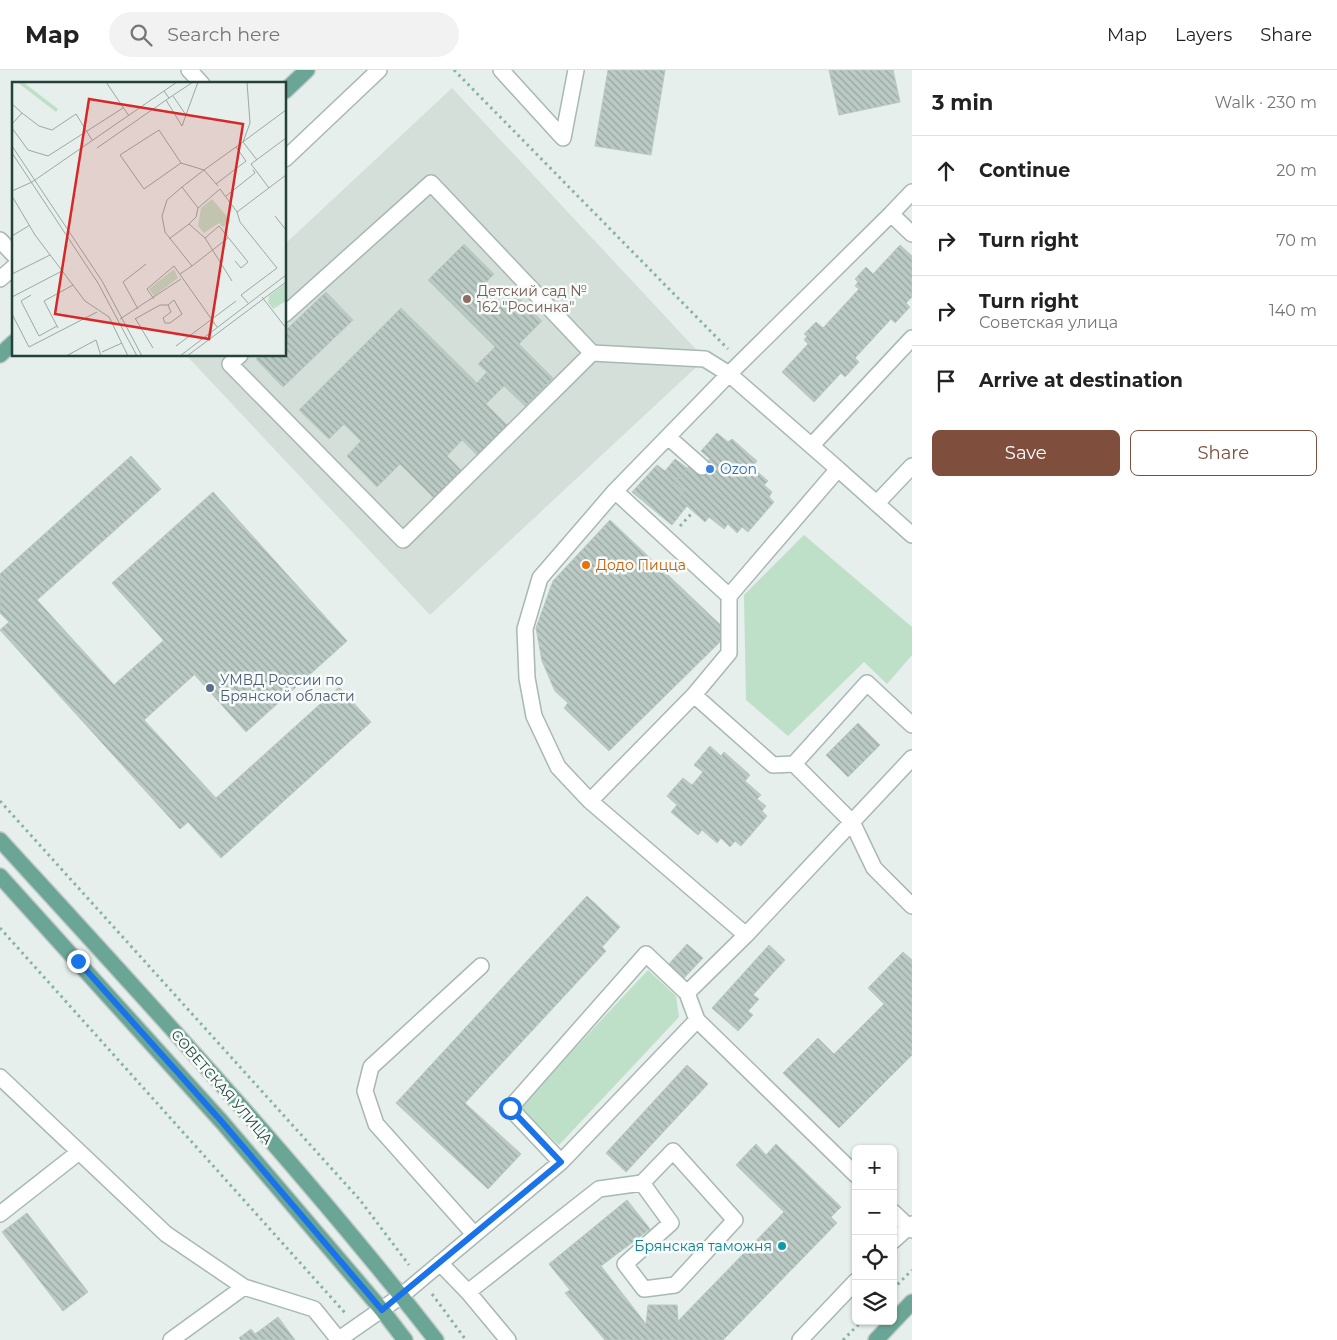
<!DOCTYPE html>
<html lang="en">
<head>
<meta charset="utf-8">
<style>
  body { margin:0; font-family:Montserrat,sans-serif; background:#f2f2f2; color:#222 }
  .controls { position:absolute; right:15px; bottom:15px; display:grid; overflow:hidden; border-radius:8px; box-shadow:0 1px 4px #0004 }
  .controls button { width:45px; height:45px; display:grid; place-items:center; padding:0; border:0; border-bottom:1px solid #e0e0e0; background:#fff; color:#222; font:25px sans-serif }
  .stop { position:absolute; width:15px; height:15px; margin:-11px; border:4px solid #1a73e8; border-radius:50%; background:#fff }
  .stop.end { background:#1a73e8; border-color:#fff; box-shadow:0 1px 5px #0008 }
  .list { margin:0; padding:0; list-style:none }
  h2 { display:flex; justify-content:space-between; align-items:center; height:65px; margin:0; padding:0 20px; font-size:21px }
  h2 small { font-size:16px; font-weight:400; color:#767676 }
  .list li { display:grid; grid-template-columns:32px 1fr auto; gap:15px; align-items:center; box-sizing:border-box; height:70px; padding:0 20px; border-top:1px solid #e0e0e0 }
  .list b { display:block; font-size:19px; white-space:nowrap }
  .list p { margin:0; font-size:16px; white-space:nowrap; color:#767676 }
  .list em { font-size:16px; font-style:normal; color:#767676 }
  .actions { display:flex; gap:10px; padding:15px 20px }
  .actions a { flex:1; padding:11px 0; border:1px solid #804e3d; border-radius:8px; text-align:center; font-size:18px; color:#804e3d }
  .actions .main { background:#804e3d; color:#fff }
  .icon { flex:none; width:28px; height:28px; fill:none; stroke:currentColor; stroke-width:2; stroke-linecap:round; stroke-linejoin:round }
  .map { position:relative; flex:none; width:912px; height:1270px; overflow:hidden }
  header { display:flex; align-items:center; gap:30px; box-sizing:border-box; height:70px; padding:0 25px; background:#fff; border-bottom:1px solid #e0e0e0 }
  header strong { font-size:24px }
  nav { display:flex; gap:28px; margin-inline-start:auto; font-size:18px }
  .search { width:350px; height:45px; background:#f2f2f2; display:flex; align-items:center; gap:12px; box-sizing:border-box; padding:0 18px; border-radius:28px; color:#767676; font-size:19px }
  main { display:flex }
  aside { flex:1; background:#fff }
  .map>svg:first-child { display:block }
  .built { fill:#d4dfda }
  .park { fill:#bfe0c8 }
  .building { fill:url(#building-back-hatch); stroke:#b8c9c2 }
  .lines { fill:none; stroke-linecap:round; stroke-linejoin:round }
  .minor-casing { stroke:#a8b8b2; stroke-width:18 }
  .major-casing { stroke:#c2cac8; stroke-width:18 }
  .path { stroke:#86b3a5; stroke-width:3; stroke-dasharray:2.5 4; stroke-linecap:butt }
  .minor { stroke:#fff; stroke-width:15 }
  .major { stroke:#6aa596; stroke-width:15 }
  .route { stroke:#1a73e8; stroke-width:6 }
  .education-dot { fill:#8d6e63; stroke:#f7fbf9; stroke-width:2 }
  .shop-dot { fill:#3f7fe0; stroke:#f7fbf9; stroke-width:2 }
  .food-dot { fill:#e8710a; stroke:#f7fbf9; stroke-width:2 }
  .service-dot { fill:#5c6f8a; stroke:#f7fbf9; stroke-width:2 }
  .culture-dot { fill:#0f9aa8; stroke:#f7fbf9; stroke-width:2 }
  .labels { text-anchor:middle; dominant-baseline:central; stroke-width:5; stroke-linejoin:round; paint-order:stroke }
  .education-label { font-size:14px; fill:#785e54; stroke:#f7fbf9; text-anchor:start }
  .shop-label { font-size:14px; fill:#366cbe; stroke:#f7fbf9; text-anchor:start }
  .food-label { font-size:14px; fill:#c56008; stroke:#f7fbf9; text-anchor:start }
  .service-label { font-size:14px; fill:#4e5e75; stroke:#f7fbf9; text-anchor:start }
  .street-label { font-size:14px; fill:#24423a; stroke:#f7fbf9 }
  .culture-label { font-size:14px; fill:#0d838f; stroke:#f7fbf9; text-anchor:end }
  .inset-road { fill:none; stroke:#98aaa4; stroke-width:1 }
  .view { fill:#d62828; fill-opacity:0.15; stroke:#d62828; stroke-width:2.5 }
  .inset-edge { fill:none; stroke:#24423a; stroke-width:2.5 }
</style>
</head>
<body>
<header>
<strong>Map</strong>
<div class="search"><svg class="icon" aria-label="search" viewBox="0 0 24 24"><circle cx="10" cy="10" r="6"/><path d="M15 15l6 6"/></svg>Search here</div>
<nav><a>Map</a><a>Layers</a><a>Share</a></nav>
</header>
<main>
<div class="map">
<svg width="912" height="1270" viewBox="0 0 912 1270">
  <defs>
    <pattern id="building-back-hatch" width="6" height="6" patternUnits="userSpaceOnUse" patternTransform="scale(1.25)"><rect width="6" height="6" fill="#bbcac4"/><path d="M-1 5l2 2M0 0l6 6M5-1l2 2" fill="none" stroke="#98a6a0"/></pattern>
  </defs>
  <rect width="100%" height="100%" fill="#e6efeb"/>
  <!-- built -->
  <path class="built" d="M452,18L705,289L430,545L186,285H285V174Z"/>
  <!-- park -->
  <path class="park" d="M804,465L912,557V585L887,614L864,592L788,666L746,630L744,525Z
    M648,900L676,926L679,947L559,1075L519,1038Z"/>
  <!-- building -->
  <path class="building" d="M608,0H665L651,85L595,76Z
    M829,0H893L900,32L839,45Z
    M464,174L494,204L474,225L491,242L512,221L542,251L519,274L553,308L525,336L504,316L486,334L507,355L477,385L462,370L447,386L461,400L434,428L400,394L377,417L347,386L361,371L344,354L329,369L299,340L401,238L477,313L487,302L478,294L495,277L428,210Z
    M900,175L912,186V227L906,233L910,237L895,253L891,249L855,288L859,292L845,307L841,303L814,332L782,302L808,274L804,270L807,266L804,264L816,252L823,258L859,219L855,216L858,212L855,209L866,197L873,204Z
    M326,222L353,250L283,317L256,289L261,285H285V261Z
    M717,363L728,372L732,369L757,391L752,397L768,411L764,415L772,422L769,427L774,432L748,462L742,457L737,463L728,454L724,459L709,447L705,452L678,428L684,421L674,413L691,394L699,401L710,389L701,381Z
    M131,386L161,419L37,530L114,615L164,570L194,605L144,650L216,728L339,617L371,652L221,788L188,752L180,759L0,560L9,552L0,543V504Z
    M675,389L687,398L674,413L684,421L678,428L687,436L672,455L632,422L657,395L665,401Z
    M213,422L347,571L246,662L112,513Z
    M610,450L729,563L609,681L564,638L568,633L555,621L542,591L536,558L553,511Z
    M858,653L880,675L848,707L826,685Z
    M710,676L721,686L724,682L750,705L745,711L761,725L757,729L766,736L762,741L767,746L741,776L735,771L730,777L721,768L717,773L702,760L698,765L671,742L677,735L667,726L683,708L692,715L703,702L694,695Z
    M587,826L620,857L602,877L606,881L465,1033L521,1084L488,1119L396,1033Z
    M687,874L703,888L683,909L668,895Z
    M769,875L785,890L753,925L759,929L748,941L753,945L738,961L712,938Z
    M903,882L912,890V985L839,1058L783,1003L818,968L834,984L884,934L868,918Z
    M687,995L708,1014L626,1102L606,1083Z
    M756,1074L766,1085L776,1074L841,1137L831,1147L837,1153L723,1270H605L565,1223L570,1220L549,1194L627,1130L650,1159L601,1196L646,1254L648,1235H677L678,1251L784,1142L736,1095Z
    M27,1143L88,1222L63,1241L2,1162Z
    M278,1247L295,1270H241L239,1268L251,1259L255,1264Z"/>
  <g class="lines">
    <!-- minor casing -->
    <g class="minor-casing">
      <path id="minor" d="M189,0L202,14
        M501,0L563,68L576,0
        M285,89L379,0
        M891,144L912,122
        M0,170L14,185
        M0,209L14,197
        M285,244L431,113L592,283L705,289L729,304L891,144L912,164
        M240,285L230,294L403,470L592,283
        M668,367L702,397
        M812,375L912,268
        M615,421L540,508L525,559L527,608L534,646L558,697L590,731L746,865L687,923
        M877,433L912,396
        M912,465L838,399L729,526V583L694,625L773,695L794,694L852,752L874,798L912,836
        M729,526L615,421L729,304L838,399
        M794,694L867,613L912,655
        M590,731L694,625
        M746,865L912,688
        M0,1007L166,1164L244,1217L314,1239L339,1270
        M561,1092L510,1038L646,884L687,923L697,950L856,1105
        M893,1142L912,1160
        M0,1144L79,1082
        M474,1164L376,1054L365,1021L371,997L481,896
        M893,1171L912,1154
        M440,1193L468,1222L508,1270
        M468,1222L599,1119L642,1113L671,1153L625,1194L644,1219L675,1215L735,1150L673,1081L642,1113
        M171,1270L244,1217
        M338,1270L401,1226L561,1092L697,950
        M800,1270L856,1211"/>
    </g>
    <!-- major casing -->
    <g class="major-casing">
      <path id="major" d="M285,21L307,0
        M0,285L14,272
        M0,770C149,933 300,1096 436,1270
        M0,806L222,1052L382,1240L405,1270
        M876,1270L912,1232"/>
    </g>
    <!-- path -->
    <path class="path" d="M454,0L728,279
      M680,456L693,442
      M0,731L360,1130L409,1195
      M0,858L346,1244
      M893,1219L912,1200
      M432,1224L466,1270
      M843,1270L862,1251"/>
    <!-- minor -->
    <use href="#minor" class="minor"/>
    <!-- major -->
    <use href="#major" class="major"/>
  </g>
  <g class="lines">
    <!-- route -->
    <path class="route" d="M78,891L222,1052L382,1240L561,1092L510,1038"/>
  </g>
  <!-- markers -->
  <circle class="education-dot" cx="467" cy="229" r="5"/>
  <circle class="shop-dot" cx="710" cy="399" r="5"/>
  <circle class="food-dot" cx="586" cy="495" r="5"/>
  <circle class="service-dot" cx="210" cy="618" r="5"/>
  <circle class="culture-dot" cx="782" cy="1176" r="5"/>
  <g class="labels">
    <!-- education labels -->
    <g class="education-label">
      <text x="477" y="221">Детский сад №<tspan x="477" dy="16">162 "Росинка"</tspan></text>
    </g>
    <!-- shop labels -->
    <g class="shop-label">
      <text x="720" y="399">Ozon</text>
    </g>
    <!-- food labels -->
    <g class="food-label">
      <text x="596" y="495">Додо Пицца</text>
    </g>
    <!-- service labels -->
    <g class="service-label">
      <text x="220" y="610">УМВД России по<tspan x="220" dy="16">Брянской области</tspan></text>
    </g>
    <!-- street labels -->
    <g class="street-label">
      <text transform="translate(222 1017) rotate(49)">СОВЕТСКАЯ УЛИЦА</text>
    </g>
    <!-- culture labels -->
    <g class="culture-label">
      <text x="772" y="1176">Брянская таможня</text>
    </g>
  </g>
  <!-- overview -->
  <g transform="translate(12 12)">
    <rect width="274" height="274" fill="#e6efeb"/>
    <path d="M274,201V219L261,227L256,220L257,214Z" fill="#bfe0c8"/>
    <path d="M5,0H11L46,27L44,30ZM200,117L218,138L211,145L207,141L192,151L186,144L189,126ZM162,187L166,196L142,214L137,207Z" fill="#bfe0c8"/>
    <path class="inset-road" d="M94,0L117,34M235,0L238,41L231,60L245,78M152,9L157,16L181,0M161,14L174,33M154,18L170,44L186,0M0,22L10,31L0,42M10,31L27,44L40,48L64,32L80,58M0,46L16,68L36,74L111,26M0,64L90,199L130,274M224,65L274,28M85,66L157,16M0,71L86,201L125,274M169,81L147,48L108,73L132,107L169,81L192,88L224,65L234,79L204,102M257,106L239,82L274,56M0,109L20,100L165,0M0,114L23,153L73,219L97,235L116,274M214,114L243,91L241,88M186,126L170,105L192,88L206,104M225,130L274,93M263,134L274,148M0,154L18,143M193,156L207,144L236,180L229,186L223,179M157,157L177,142M180,184L216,156M0,192L38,173M168,192L180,184L153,150L150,134L155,118L170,105M220,199L193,156L177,142L184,135L186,126L208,107L225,130L228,140L265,186L229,213L236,221M19,213L9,219L27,254L45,244M0,215L50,189M250,215L274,246M142,217L135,207L162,184L205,245M126,227L111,200L134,182M0,232L17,265L85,230M123,236L141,266M108,237L169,197M123,237L148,223H156L159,230L151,236L153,241H158L170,232L162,218L156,223M46,246L32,219L61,203M164,264L224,219M90,270L110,261M54,274L84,258L89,274M168,274L274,193M175,274L274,200"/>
    <path class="view" d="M77,17L231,42L197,257L43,232Z"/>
    <rect width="274" height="274" class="inset-edge"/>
  </g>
</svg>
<div class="controls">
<button>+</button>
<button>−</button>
<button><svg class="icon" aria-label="locate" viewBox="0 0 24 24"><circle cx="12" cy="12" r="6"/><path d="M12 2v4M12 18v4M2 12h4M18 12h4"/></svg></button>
<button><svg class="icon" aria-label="layers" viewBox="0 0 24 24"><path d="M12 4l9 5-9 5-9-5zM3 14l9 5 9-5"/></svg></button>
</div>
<div class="stop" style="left:510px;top:1038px"></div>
<div class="stop end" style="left:78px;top:891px"></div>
</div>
<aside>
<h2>3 min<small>Walk · 230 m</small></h2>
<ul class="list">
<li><svg class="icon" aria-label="ahead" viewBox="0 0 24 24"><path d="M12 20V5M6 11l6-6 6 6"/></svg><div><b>Continue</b></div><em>20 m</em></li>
<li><svg class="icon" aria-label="right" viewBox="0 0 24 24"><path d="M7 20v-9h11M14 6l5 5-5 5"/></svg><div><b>Turn right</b></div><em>70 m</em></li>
<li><svg class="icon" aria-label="right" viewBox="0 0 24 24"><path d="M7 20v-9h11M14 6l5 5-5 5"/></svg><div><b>Turn right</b><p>Советская улица</p></div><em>140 m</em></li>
<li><svg class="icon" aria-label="arrive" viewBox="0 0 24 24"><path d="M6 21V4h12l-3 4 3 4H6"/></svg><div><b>Arrive at destination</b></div></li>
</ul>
<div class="actions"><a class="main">Save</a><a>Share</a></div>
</aside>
</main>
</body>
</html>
